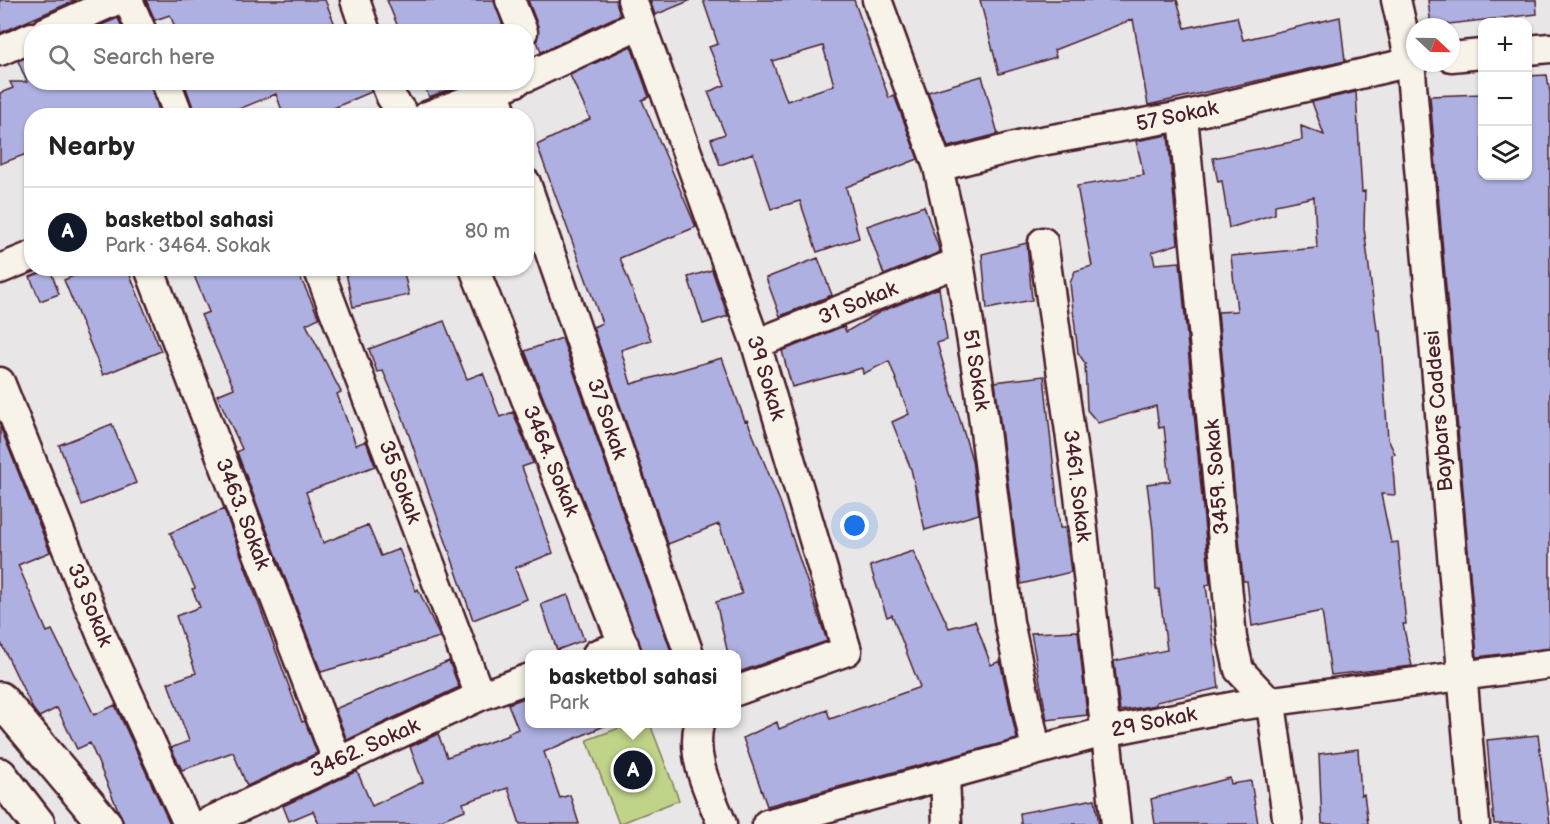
<!DOCTYPE html>
<html lang="en">
<head>
<meta charset="utf-8">
<style>
  body { margin:0; font-family:"Balsamiq Sans",sans-serif; background:#f6f6f6; color:#222 }
  .controls { position:absolute; right:18px; top:18px; display:grid; overflow:hidden; border-radius:12px; box-shadow:0 2px 4px #0004 }
  .controls button { width:54px; height:54px; display:grid; place-items:center; padding:0; border:0; border-bottom:2px solid #e0e0e0; background:#fff; color:#222; font:30px sans-serif }
  .compass { position:absolute; left:1406px; top:18px; width:54px; height:54px; border-radius:50%; background:#fff; box-shadow:0 2px 4px #0004; rotate:112deg }
  .you { position:absolute; left:855px; top:526px; width:21px; height:21px; margin:-15px; border:4px solid #fff; border-radius:50%; background:#1a73e8; box-shadow:0 0 0 9px #1a73e833 }
  .badge { display:grid; place-items:center; width:39px; height:39px; border-radius:50%; background:#111827; color:#fff; font-size:20px; font-weight:700 }
  .pin { position:absolute; translate:-50% -50%; border:3px solid #fff; box-shadow:0 2px 6px #0006 }
  .popup { position:absolute; left:525px; top:650px; width:216px; height:78px; box-sizing:border-box; display:grid; place-content:center; border-radius:12px; background:#fff; filter:drop-shadow(0 2px 4px #0005); font-size:20px; white-space:nowrap; color:#767676 }
  .popup b { font-size:22px; color:#222 }
  .popup::after { content:''; position:absolute; left:50%; top:100%; margin-left:-12px; border:12px solid transparent; border-top-color:#fff }
  .list { margin:0; padding:0; list-style:none }
  h2 { display:flex; justify-content:space-between; align-items:center; height:78px; margin:0; padding:0 24px; font-size:26px }
  h2 small { font-size:20px; font-weight:400; color:#767676 }
  .list li { display:grid; grid-template-columns:39px 1fr auto; gap:18px; align-items:center; box-sizing:border-box; height:90px; padding:0 24px; border-top:2px solid #e0e0e0 }
  .list b { display:block; font-size:22px; white-space:nowrap }
  .list p { margin:0; font-size:20px; white-space:nowrap; color:#767676 }
  .list em { font-size:20px; font-style:normal; color:#767676 }
  .icon { flex:none; width:33px; height:33px; fill:none; stroke:currentColor; stroke-width:2; stroke-linecap:round; stroke-linejoin:round }
  .map { position:relative; flex:none; width:1550px; height:824px; overflow:hidden }
  .search { position:absolute; background:#fff; box-shadow:0 2px 4px #0004; left:24px; top:24px; width:510px; height:66px; display:flex; align-items:center; gap:15px; box-sizing:border-box; padding:0 21px; border-radius:24px; color:#767676; font-size:22px }
  .panel { position:absolute; background:#fff; box-shadow:0 2px 4px #0004; left:24px; top:108px; width:510px; height:168px; border-radius:24px }
  .map>svg:first-child { display:block }
  .green { fill:#c0d489; stroke:#857a5a; stroke-width:1.5 }
  .building { fill:#aeb0e1; stroke:#4a1f2b; stroke-width:1.5; fill-rule:evenodd }
  .lines { fill:none; stroke-linecap:round; stroke-linejoin:round }
  .minor-casing { stroke:#4a1f2b; stroke-width:33 }
  .secondary-casing { stroke:#4a1f2b; stroke-width:38 }
  .minor { stroke:#f7f3e8; stroke-width:28 }
  .secondary { stroke:#f7f3e8; stroke-width:33 }
  .labels { text-anchor:middle; dominant-baseline:central; stroke-width:6; stroke-linejoin:round; paint-order:stroke }
  .street-label { font-size:21px; fill:#4a1f2b; stroke:#f7f3e8 }
</style>
</head>
<body>
<div class="map">
<svg width="1550" height="824" viewBox="0 0 1550 824">
  <rect width="100%" height="100%" fill="#e8e6e7"/>
  <filter id="ink" filterUnits="userSpaceOnUse"><feTurbulence type="fractalNoise" baseFrequency=".0167" numOctaves="2"/><feDisplacementMap in="SourceGraphic" scale="12" xChannelSelector="R" yChannelSelector="G"/><feConvolveMatrix kernelMatrix="1 2 1 2 8 2 1 2 1" color-interpolation-filters="sRGB"/></filter>
  <g filter="url(#ink)">
    <!-- green -->
    <path class="green" d="M630,724H650L679,800L619,824L587,740Z"/>
    <!-- building -->
    <path class="building" d="M0,0H76L0,33Z
      M146,0H325L338,32H177L170,15L155,20Z
      M387,0H494L505,32H400Z
      M528,0H616L620,15L541,52L537,41L538,26Z
      M650,0H689V1L655,15Z
      M703,0H854L889,98L894,95L918,159L846,187L859,238L817,252L800,201L771,209L753,153L720,165L711,139L725,134L708,92L725,85L709,47L718,44ZM823,46L834,85L787,101L772,61Z
      M980,0H1177L1185,28L1237,17L1243,40L1340,17L1345,61L1148,105L1133,19L1054,50L1056,57L999,74Z
      M1428,0H1536L1537,14L1431,26Z
      M118,18L124,32H94L92,29Z
      M631,46L649,97L642,100L696,227L620,258L651,340L621,350L631,384L722,358L745,421L747,420L781,504L827,641L736,673V654H728L716,602L742,594L719,524L668,544L593,327L602,323L537,145L590,119L570,75Z
      M32,55V82H150L159,111L150,116H32V152L0,164V93L13,88L10,82H27L18,61Z
      M1547,75L1550,93V648L1477,657L1430,96L1482,94V176H1527V76Z
      M982,76L998,134L948,147L928,92Z
      M184,82H369L371,92L315,116H284L276,94L222,116H196Z
      M423,82H468L429,97Z
      M1356,92L1362,192L1365,191L1364,228L1377,330H1380L1388,439L1395,454L1392,455L1395,495L1381,494L1391,543L1398,542L1406,624H1403L1412,666L1331,675L1322,611L1252,626L1247,581H1243L1218,312L1237,311L1231,256L1317,248L1314,197L1275,205V214L1229,228L1222,181L1218,182L1213,158L1302,140L1301,126L1324,135L1312,102Z
      M1168,135L1178,244L1152,252L1155,264L1180,262L1210,584L1206,585L1219,688L1156,702V705L1120,711L1114,661L1167,650L1159,589H1156L1153,530L1147,484L1170,481L1164,427L1159,428L1156,406L1098,423L1087,410L1085,363L1078,353L1070,283L1075,271L1092,266L1077,186L1144,175L1136,141Z
      M924,206L940,252L884,275L867,226Z
      M1027,243L1032,300L987,309L982,254Z
      M818,258L832,295L780,316L766,278Z
      M92,268H127L161,351L103,375L64,280Z
      M191,268H296L319,318L306,324L341,392L337,394L356,445L366,441L375,466L306,492L323,543L368,525L381,556L399,549L416,591L418,589L440,637L321,672L237,452L242,449L217,395L234,388L201,315L209,312Z
      M345,268H403L409,295L353,307Z
      M50,269L59,294L40,301L30,277Z
      M712,270L728,316L703,324L688,277Z
      M939,288L947,340L937,343L972,460L979,514L925,530L911,469L892,422L909,414L889,361L863,374L862,368L792,387L782,351L844,326L846,332L880,312Z
      M444,321L467,379L483,373L500,417L513,412L533,463L522,467L553,553L515,568L527,599L473,620L401,412L383,371L377,372L369,349Z
      M562,338L672,654H643L525,351Z
      M1044,376L1060,528H1065L1071,572L1021,584L995,382Z
      M112,424L136,483L82,505L59,445Z
      M0,426L50,552L18,565L47,632L52,630L94,715L115,705L170,824H124L90,743L77,749L57,708L39,717L33,709L0,641Z
      M224,509L302,722L305,721L317,753L247,786L233,752L182,770L171,748L189,741L168,683L196,673L176,616L200,607L192,589L195,588L170,533Z
      M913,551L949,628L975,621L991,665L1000,661L1017,739L767,806L743,738L777,722L779,729L827,710L830,719L920,687L892,615L887,617L870,566Z
      M568,595L584,640L557,650L541,604Z
      M1078,631L1087,715L1047,720L1031,633Z
      M449,661L459,687L347,740L335,709Z
      M530,696V723H611L544,752L560,798L570,795L579,824H520L508,788L463,803L465,810L431,824H319L313,811L289,821L283,806L357,771L372,806L423,782L410,747L438,734L447,757L509,735L508,733L518,729L508,704Z
      M1538,735L1550,824H1494L1487,740Z
      M1358,749L1361,795L1364,794L1368,824H1322L1319,754Z
      M1230,778L1231,784L1251,781L1258,824H1155L1151,799Z
      M1095,799L1099,824H1021L1020,813Z"/>
    <g class="lines">
      <!-- minor casing -->
      <g class="minor-casing">
        <path id="minor" d="M128,0L142,32
          M355,0L366,32
          M510,0L523,32
          M632,0L756,344L847,651L736,691
          M877,0L938,167L959,262L980,391L1009,622L1036,749
          M1396,0L1410,61L1475,824
          M45,32L117,0
          M1528,50L1550,48
          M0,51L32,37
          M1451,57L1482,54
          M526,77L640,24
          M166,82L179,116
          M385,82L391,97L405,116
          M495,92L503,116
          M427,116L516,82
          M1183,116L1232,638L1239,670L1271,704L1288,824
          M938,167L1030,143L1183,116L1415,61
          M526,183L689,654
          M1043,242L1079,495L1116,824
          M149,268L337,760
          M318,268L480,696
          M474,268L627,654
          M0,269L32,256
          M756,344L959,262
          M0,382L101,634L188,824
          M597,654L624,645
          M699,724C691,759 709,791 722,824
          M945,777L947,824
          M204,824L480,696L530,678
          M767,824L1104,732L1236,706L1550,664"/>
      </g>
      <!-- secondary casing -->
      <g class="secondary-casing">
        <path id="secondary" d="M0,699L105,824
          M0,775L38,824"/>
      </g>
      <!-- minor -->
      <use href="#minor" class="minor"/>
      <!-- secondary -->
      <use href="#secondary" class="secondary"/>
    </g>
  </g>
  <g class="labels">
    <!-- street labels -->
    <g class="street-label">
      <text transform="translate(1177 116) rotate(-12)">57 Sokak</text>
      <text transform="translate(858 303) rotate(-22)">31 Sokak</text>
      <text transform="translate(976 370) rotate(81)">51 Sokak</text>
      <text transform="translate(766 378) rotate(73)">39 Sokak</text>
      <text transform="translate(1439 411) rotate(-95)">Baybars Caddesi</text>
      <text transform="translate(607 419) rotate(71)">37 Sokak</text>
      <text transform="translate(551 461) rotate(68)">3464. Sokak</text>
      <text transform="translate(1217 477) rotate(-95)">3459. Sokak</text>
      <text transform="translate(400 482) rotate(70)">35 Sokak</text>
      <text transform="translate(1077 486) rotate(83)">3461. Sokak</text>
      <text transform="translate(243 514) rotate(69)">3463. Sokak</text>
      <text transform="translate(90 605) rotate(68)">33 Sokak</text>
      <text transform="translate(1154 722) rotate(-11)">29 Sokak</text>
      <text transform="translate(365 748) rotate(-24)">3462. Sokak</text>
    </g>
  </g>
</svg>
<div class="controls">
<button>+</button>
<button>−</button>
<button><svg class="icon" aria-label="layers" viewBox="0 0 24 24"><path d="M12 4l9 5-9 5-9-5zM3 14l9 5 9-5"/></svg></button>
</div>
<svg class="compass" viewBox="-18 -18 36 36"><path d="M0-13l5 13h-10z" fill="#e53935"/><path d="M0 13l5-13h-10z" fill="#767676"/></svg>
<div class="you"></div>
<div class="pin badge" style="left:633px;top:770px">A</div>
<div class="popup"><b>basketbol sahasi</b>Park</div>
<div class="search"><svg class="icon" aria-label="search" viewBox="0 0 24 24"><circle cx="10" cy="10" r="6"/><path d="M15 15l6 6"/></svg>Search here</div>
<section class="panel">
<h2>Nearby<small></small></h2>
<ul class="list">
<li><span class="badge">A</span><div><b>basketbol sahasi</b><p>Park · 3464. Sokak</p></div><em>80 m</em></li>
</ul>
</section>
</div>
</body>
</html>
